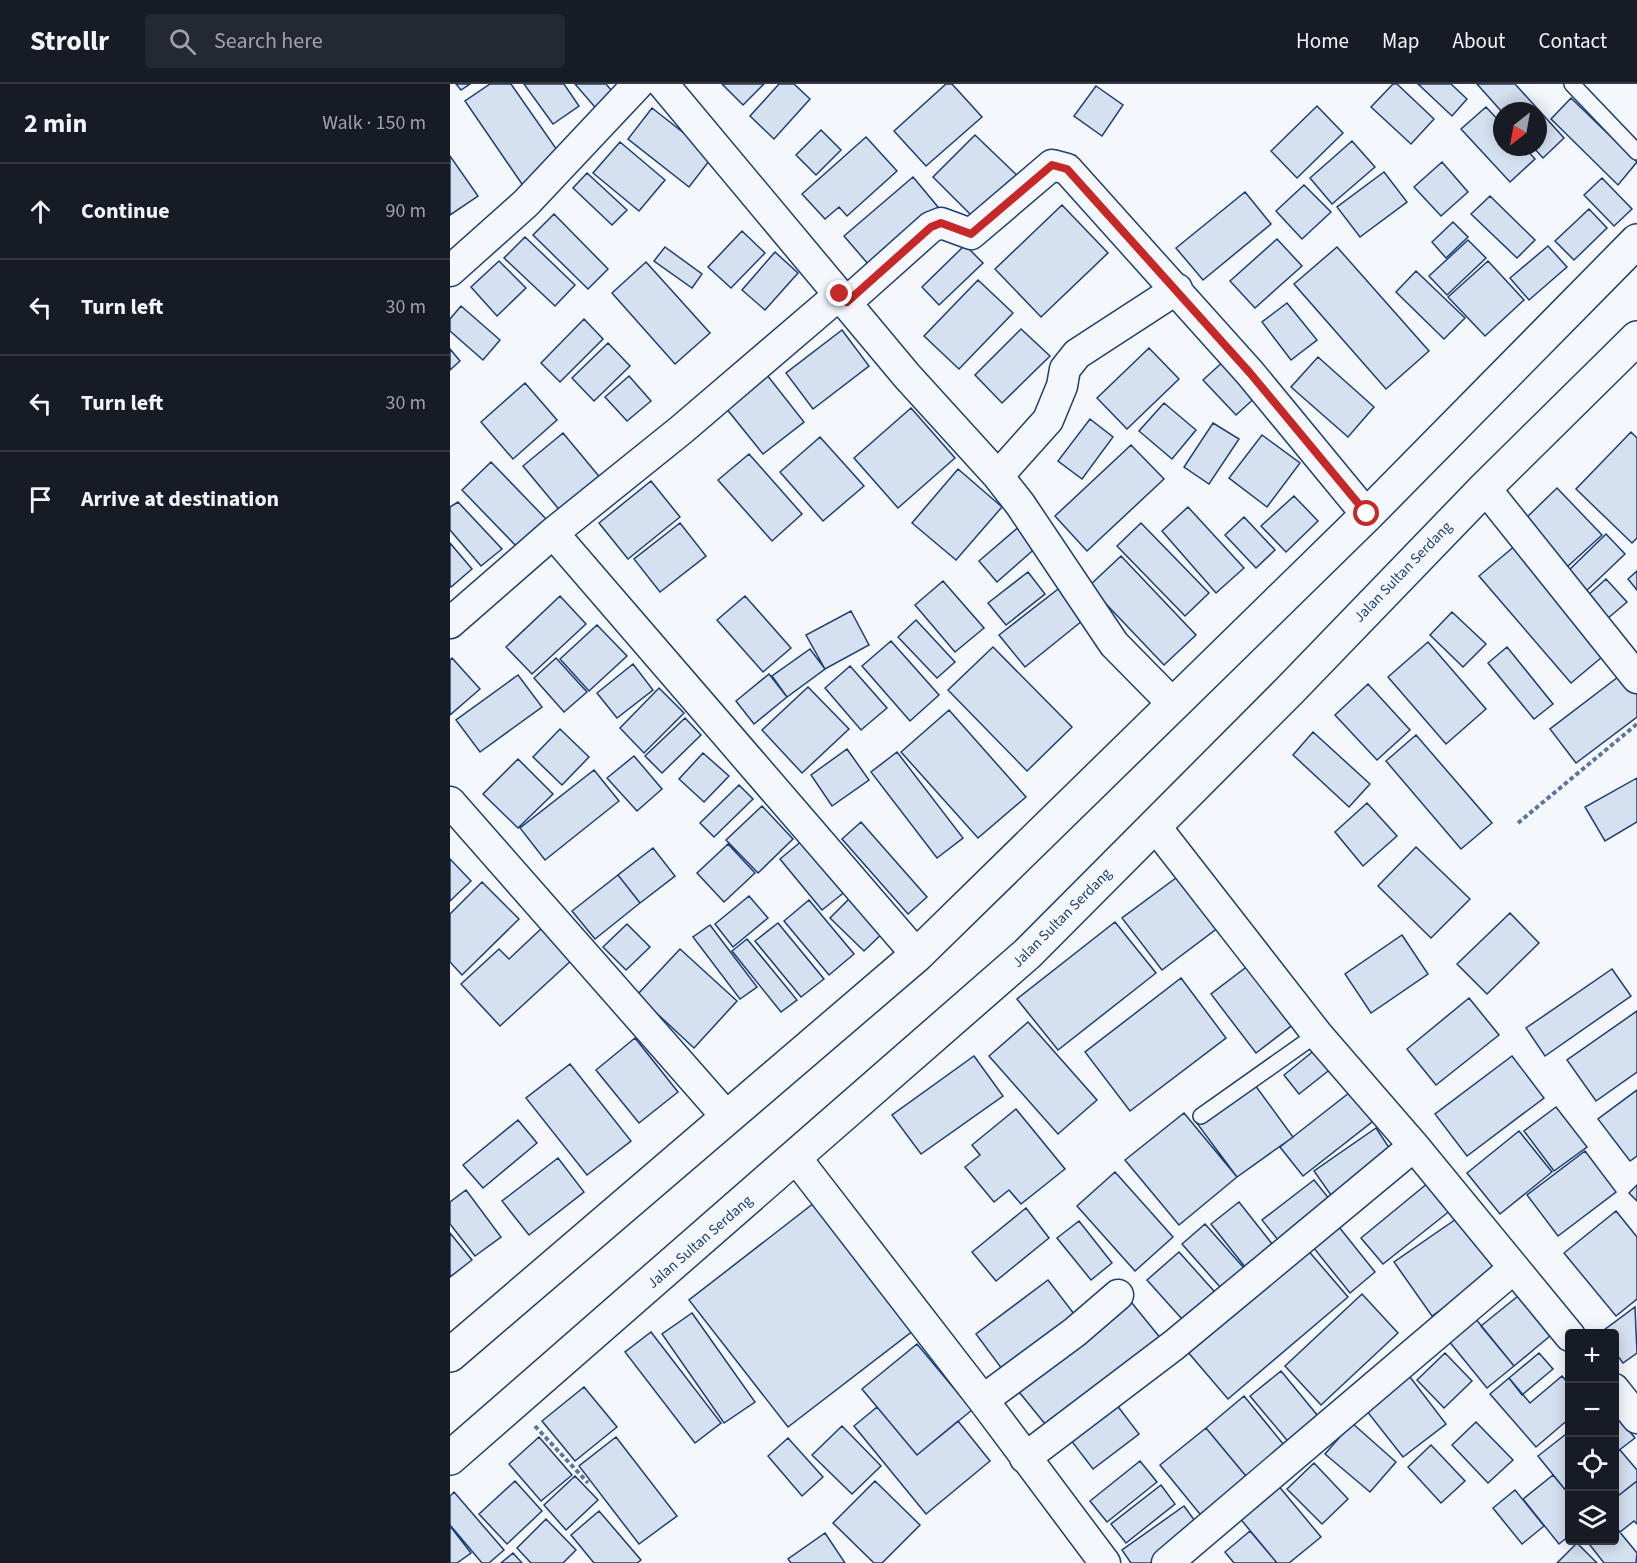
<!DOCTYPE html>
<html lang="en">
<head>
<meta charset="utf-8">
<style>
  body { margin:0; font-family:"Source Sans 3",sans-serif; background:#242831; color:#f1f3f6 }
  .controls { position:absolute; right:18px; bottom:18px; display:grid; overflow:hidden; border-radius:6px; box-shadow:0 3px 15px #0003 }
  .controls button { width:54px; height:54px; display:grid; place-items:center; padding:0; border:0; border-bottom:2px solid #363941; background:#171b24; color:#f1f3f6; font:30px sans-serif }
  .compass { position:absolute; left:1043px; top:18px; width:54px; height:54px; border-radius:50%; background:#171b24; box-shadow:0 3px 15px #0003; rotate:211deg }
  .stop { position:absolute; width:18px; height:18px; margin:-14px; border:4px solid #c62828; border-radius:50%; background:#fff }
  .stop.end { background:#c62828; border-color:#fff; box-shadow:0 2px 6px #0008 }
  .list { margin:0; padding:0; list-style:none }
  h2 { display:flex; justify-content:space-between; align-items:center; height:78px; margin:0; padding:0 24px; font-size:26px }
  h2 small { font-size:20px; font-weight:400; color:#9ea1a6 }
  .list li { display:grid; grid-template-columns:39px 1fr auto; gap:18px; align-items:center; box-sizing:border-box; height:96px; padding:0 24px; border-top:2px solid #363941 }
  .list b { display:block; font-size:22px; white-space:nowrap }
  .list em { font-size:20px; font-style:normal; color:#9ea1a6 }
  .icon { flex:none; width:33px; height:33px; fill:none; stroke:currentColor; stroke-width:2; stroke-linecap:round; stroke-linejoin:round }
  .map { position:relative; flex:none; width:1187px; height:1479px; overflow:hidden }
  header { display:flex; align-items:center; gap:36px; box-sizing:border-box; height:84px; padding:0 30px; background:#171b24; border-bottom:2px solid #363941 }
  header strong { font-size:28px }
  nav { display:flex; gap:33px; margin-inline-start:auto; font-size:21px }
  .search { width:420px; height:54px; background:#242831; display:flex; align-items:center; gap:15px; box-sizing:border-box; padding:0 21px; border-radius:6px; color:#9ea1a6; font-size:22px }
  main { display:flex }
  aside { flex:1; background:#171b24 }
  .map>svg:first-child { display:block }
  .building { fill:#d5e0f0; stroke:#1d3f73; stroke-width:1.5 }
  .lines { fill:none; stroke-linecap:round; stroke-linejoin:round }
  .service-casing { stroke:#1d3f73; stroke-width:18 }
  .minor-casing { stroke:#1d3f73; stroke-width:33 }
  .trunk-casing { stroke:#1d3f73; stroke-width:36 }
  .path { stroke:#5e769c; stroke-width:4; stroke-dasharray:4.5 3; stroke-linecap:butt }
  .service { stroke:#f4f7fb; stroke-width:15 }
  .minor { stroke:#f4f7fb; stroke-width:30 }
  .trunk { stroke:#f4f7fb; stroke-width:33 }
  .route { stroke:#c62828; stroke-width:8 }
  .labels { text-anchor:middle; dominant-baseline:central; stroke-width:4.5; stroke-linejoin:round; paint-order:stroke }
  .street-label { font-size:15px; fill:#1d3f73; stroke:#f4f7fb }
</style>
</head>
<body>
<header>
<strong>Strollr</strong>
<div class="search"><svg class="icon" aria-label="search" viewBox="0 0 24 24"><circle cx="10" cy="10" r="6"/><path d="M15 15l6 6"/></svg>Search here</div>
<nav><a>Home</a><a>Map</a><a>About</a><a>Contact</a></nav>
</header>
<main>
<aside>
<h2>2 min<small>Walk · 150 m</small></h2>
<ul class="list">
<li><svg class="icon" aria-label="ahead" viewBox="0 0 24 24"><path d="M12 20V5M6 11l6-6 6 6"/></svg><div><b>Continue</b></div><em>90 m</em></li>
<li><svg class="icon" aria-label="left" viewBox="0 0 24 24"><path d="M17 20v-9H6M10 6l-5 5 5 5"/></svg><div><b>Turn left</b></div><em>30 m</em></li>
<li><svg class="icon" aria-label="left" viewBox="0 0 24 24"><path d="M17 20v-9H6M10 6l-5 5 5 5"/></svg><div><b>Turn left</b></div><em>30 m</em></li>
<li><svg class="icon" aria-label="arrive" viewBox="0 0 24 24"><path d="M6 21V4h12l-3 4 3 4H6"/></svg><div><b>Arrive at destination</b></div></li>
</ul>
</aside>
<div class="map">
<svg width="1187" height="1479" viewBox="0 0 1187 1479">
  <rect width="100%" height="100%" fill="#f4f7fb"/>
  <!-- building -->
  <path class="building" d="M6,0H20L11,6Z
    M40,0H61L114,76L74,103L15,17Z
    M74,0H114L129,22L103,40Z
    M125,0H156L167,13L150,29Z
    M272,0H314L293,21Z
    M329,0H344L360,15L324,55L300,32Z
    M496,0H502L532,33L476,82L444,47Z
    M943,0H947L984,35L961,60L921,23Z
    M968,0H1001L1017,15L1002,32Z
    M1027,0H1065L1114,54L1093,74L1083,63H1088V27L1052,28Z
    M646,2L673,21L652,52L624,32Z
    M1121,14L1187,78L1168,101L1101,35Z
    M867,22L893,49L847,94L821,67Z
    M1036,23L1052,40V63H1074L1085,75L1060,98L1011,45Z
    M202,24L263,72L239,103L178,55Z
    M371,46L391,66L366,91L346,71Z
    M525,51L572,96L529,139L483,93Z
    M416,53L447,87L397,132L389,123L375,135L352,110Z
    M902,57L925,83L882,120L860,94Z
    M170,58L215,96L189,127L143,89Z
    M0,72L28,112L0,131Z
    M992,78L1018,108L991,132L964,103Z
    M934,88L957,118L910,153L887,123Z
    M137,89L177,126L162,141L123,104Z
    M463,93L488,123L419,181L394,152Z
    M1152,94L1182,125L1164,142L1134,111Z
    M854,101L881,128L852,155L826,127Z
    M795,108L821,140L753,196L726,164Z
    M1040,112L1085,156L1067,174L1021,130Z
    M612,121L658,169L591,233L545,185Z
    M1139,125L1157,144L1124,176L1105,157Z
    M104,130L158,185L138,205L83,151Z
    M1003,138L1018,153L996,174L982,158Z
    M292,147L315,169L281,204L258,183Z
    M75,153L125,201L105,222L54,174Z
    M827,155L852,182L805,224L780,197Z
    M1018,156L1036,174L997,211L979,192Z
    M515,161L533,179L489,221L472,203Z
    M1098,162L1117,183L1079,216L1060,194Z
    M215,163L252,190L242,204L204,177Z
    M887,163L979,267L936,305L844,200Z
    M325,168L348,189L315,226L292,206Z
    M49,177L76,204L47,232L21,203Z
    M1038,177L1074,216L1035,252L998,213Z
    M196,178L260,249L225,280L162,209Z
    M966,187L1015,234L994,255L946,208Z
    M528,196L563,229L509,285L474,252Z
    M837,219L867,256L841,276L812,238Z
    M11,222L50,256L33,276L0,247V235Z
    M134,235L153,255L110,298L91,279Z
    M571,245L600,272L552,319L525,291Z
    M392,246L419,282L363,325L336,289Z
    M158,259L180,282L144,317L122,294Z
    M699,264L729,295L677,345L647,314Z
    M0,265L10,277L0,286Z
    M868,273L924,323L898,353L841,303Z
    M776,275L808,311L786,331L753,296Z
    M317,291L354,338L313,370L276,324Z
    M179,292L201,317L177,337L155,313Z
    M75,299L107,336L63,375L31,338Z
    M714,319L746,346L722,375L689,347Z
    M461,324L505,374L448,424L404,374Z
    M640,335L663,353L632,395L608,377Z
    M763,339L789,355L759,400L734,383Z
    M1181,348L1187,354V454L1182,459L1126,405Z
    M113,349L157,402L117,435L73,382Z
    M812,351L850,379L817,423L779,394Z
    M370,353L414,402L373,437L330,388Z
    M681,361L714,395L637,467L605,432Z
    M299,370L352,430L322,457L268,396Z
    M41,378L98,437L69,465L12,406Z
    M508,385L552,423L506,476L462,439Z
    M201,397L230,433L178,475L149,439Z
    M1107,404L1152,451L1117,483L1073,437Z
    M844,412L868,437L836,468L811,442Z
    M8,418L52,465L31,482L0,446V423Z
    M738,423L794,484L766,509L712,447Z
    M794,433L825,466L806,484L775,451Z
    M230,439L256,472L210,508L184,475Z
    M691,439L759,509L735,532L667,462Z
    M571,441L589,461L547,498L529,477Z
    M1156,450L1175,470L1132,511L1113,492Z
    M0,459L22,485L1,503L0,501Z
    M1066,461L1158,568L1121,599L1029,492Z
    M671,472L746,551L714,581L639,502Z
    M1187,487V506L1178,495Z
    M578,488L595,510L556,541L538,519Z
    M1156,495L1177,518L1157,535L1137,512Z
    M493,497L534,544L505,568L465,521Z
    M612,502L637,533L575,583L549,551Z
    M110,512L136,540L82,590L56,563Z
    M295,512L341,564L313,588L267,536Z
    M401,527L419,561L375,585L356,551Z
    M1002,528L1036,560L1013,583L980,551Z
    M466,536L505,578L487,594L448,553Z
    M147,541L177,572L139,607L110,575Z
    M441,557L489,611L460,637L412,582Z
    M978,558L1036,625L996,660L938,593Z
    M543,563L622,643L577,687L498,606Z
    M1057,563L1103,620L1084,635L1038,579Z
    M360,565L375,585L337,613L322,592Z
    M2,574L30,605L0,631V576Z
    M106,574L137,608L114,628L84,594Z
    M183,580L203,606L167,634L147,609Z
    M400,582L437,624L411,646L375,604Z
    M319,590L337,613L304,640L286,617Z
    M1172,590L1187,609V633L1126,679L1100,645Z
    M68,591L92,623L30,668L6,636Z
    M918,600L960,646L927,676L885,631Z
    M358,603L399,645L352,689L312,646Z
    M209,604L234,629L194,669L170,644Z
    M499,626L576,713L528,754L451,668Z
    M235,634L251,651L212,689L195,672Z
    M110,645L139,673L112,701L83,673Z
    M863,648L920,700L899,723L843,671Z
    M966,651L1042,739L1011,765L936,677Z
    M397,665L419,696L382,722L361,691Z
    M447,668L513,754L487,774L421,688Z
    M253,669L279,692L254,718L229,695Z
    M184,672L212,705L187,727L157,694Z
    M68,675L103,710L68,744L33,710Z
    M144,686L169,717L95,776L70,744Z
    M1187,694V738L1155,757L1135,723Z
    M289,701L303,715L264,753L250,739Z
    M917,719L947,752L913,782L885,748Z
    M312,722L343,755L308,789L276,756Z
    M411,738L477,813L458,830L392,755Z
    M359,751L401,803L372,826L330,775Z
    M278,760L305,789L274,818L247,789Z
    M966,763L1020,815L981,854L928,802Z
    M203,764L225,792L190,819L168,791Z
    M0,775L21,797L0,817Z
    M168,791L190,819L145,855L122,827Z
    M730,791L769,843L712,886L672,834Z
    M32,798L69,835L12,891L0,878V830Z
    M405,809L440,842L414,867L380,834Z
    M299,812L318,834L283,863L265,840Z
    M359,816L404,870L379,891L334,837Z
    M1060,829L1089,859L1037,910L1007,880Z
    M665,838L706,889L608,966L567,915Z
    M328,839L374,895L351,913L305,857Z
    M177,840L200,863L176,886L153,863Z
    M260,841L307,903L290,915L243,853Z
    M94,842L124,874L50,942L11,900L49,865L59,875Z
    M952,851L978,890L921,929L895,890Z
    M297,855L347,916L331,928L282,867Z
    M230,865L287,917L244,964L187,911Z
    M799,881L845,939L806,969L761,910Z
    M1162,885L1181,912L1095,972L1076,944Z
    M731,894L776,954L680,1027L635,968Z
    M1019,914L1049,951L986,1001L957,965Z
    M1187,927V988L1146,1017L1117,976Z
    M578,938L647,1016L608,1050L539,972Z
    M185,954L228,1008L189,1039L146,986Z
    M866,965L882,984L849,1010L834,991Z
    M524,972L553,1012L471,1070L442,1031Z
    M1062,972L1094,1014L1017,1072L985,1030Z
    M120,980L181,1057L137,1091L76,1014Z
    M802,997L843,1053L787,1093L746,1038Z
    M904,1005L927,1034L853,1092L830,1063Z
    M1187,1006V1072L1180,1077L1148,1035Z
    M1106,1023L1137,1063L1104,1087L1074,1047Z
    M566,1025L615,1085L571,1120L559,1106L544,1118L515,1083L530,1071L522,1061Z
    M734,1029L787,1093L729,1141L675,1076Z
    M68,1036L87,1059L33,1104L13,1081Z
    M926,1044L944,1071L883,1114L864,1087Z
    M1069,1047L1102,1088L1050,1130L1017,1089Z
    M1135,1067L1166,1108L1108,1152L1077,1111Z
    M108,1074L134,1108L79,1151L52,1117Z
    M665,1088L723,1153L685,1187L627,1122Z
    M984,1094L1006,1122L933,1180L911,1154Z
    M864,1096L885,1122L833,1162L812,1136Z
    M1187,1101V1117L1179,1109Z
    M16,1106L51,1153L25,1172L0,1140V1118Z
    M789,1118L827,1166L799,1188L761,1140Z
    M364,1119L464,1246L338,1343L239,1216Z
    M576,1124L599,1154L546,1197L522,1168Z
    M1166,1127L1187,1153V1215L1166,1232L1114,1169Z
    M1012,1131L1049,1185L982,1232L944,1178Z
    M629,1137L662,1179L641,1196L607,1154Z
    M755,1140L801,1192L778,1212L732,1160Z
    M889,1143L925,1188L900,1209L863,1163Z
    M0,1149L22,1176L0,1193Z
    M856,1164L898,1213L778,1315L737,1267Z
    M729,1168L772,1216L740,1244L697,1196Z
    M598,1196L628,1235L555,1289L526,1250Z
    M912,1210L948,1249L871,1321L835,1282Z
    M1068,1212L1100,1252L1064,1282L1031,1242Z
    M677,1213L716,1261L604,1351L565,1303Z
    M1185,1223L1187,1269L1173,1279L1164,1267V1250L1150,1249Z
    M242,1229L305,1318L274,1339L212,1250Z
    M1025,1234L1064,1282L1037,1304L998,1256Z
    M201,1248L271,1339L245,1359L175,1268Z
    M467,1260L522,1326L467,1371L412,1305Z
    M995,1269L1022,1297L994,1324L967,1296Z
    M1089,1269L1103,1285L1072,1311L1059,1294Z
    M831,1287L877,1343L846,1367L800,1312Z
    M1112,1292L1120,1301V1334L1086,1363L1040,1310L1059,1294L1080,1319Z
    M960,1293L996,1340L953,1373L916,1326Z
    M134,1303L167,1343L125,1377L92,1337Z
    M794,1312L843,1372L805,1403L756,1344Z
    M666,1320L689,1350L643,1385L620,1355Z
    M427,1323L467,1371L508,1337L540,1377L476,1430L404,1342Z
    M1164,1329L1185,1354L1164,1370Z
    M1026,1338L1063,1376L1038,1399L1002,1361Z
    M902,1339L946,1378L920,1408L875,1370Z
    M392,1342L431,1382L402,1410L362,1371Z
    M756,1344L805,1403L758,1440L710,1381Z
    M1120,1347V1406L1117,1408L1088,1372Z
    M89,1353L122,1391L91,1417L59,1380Z
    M166,1353L227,1432L189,1460L129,1382Z
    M338,1354L373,1393L352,1412L318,1372Z
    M981,1361L1015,1397L991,1419L958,1383Z
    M1170,1366L1187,1386V1397L1164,1415V1370Z
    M690,1377L707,1398L657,1438L640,1417Z
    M864,1379L898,1415L872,1440L837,1405Z
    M1103,1391L1117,1408L1120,1406V1451L1109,1460L1073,1415Z
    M125,1392L148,1416L116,1446L94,1421Z
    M65,1397L92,1427L57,1460L29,1430Z
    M425,1397L470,1441L432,1479H424L383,1439Z
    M1187,1397V1440L1184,1437L1170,1448L1164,1441V1415Z
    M827,1400L871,1453L839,1479H827L788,1432Z
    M711,1401L725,1420L676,1459L661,1440Z
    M1065,1406L1094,1442L1072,1460L1043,1424Z
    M4,1408L54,1466L39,1479H32L0,1441V1412Z
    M734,1422L750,1444L700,1479H681L672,1466Z
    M149,1427L191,1476L187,1479H144L121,1451Z
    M96,1435L126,1466L113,1479H81L67,1464Z
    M1164,1441L1187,1469L1186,1479H1154L1136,1456H1164Z
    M0,1442L21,1469L7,1479H0Z
    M800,1447L827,1479H784L775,1468Z
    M375,1449L395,1479H341L338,1475Z
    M1127,1459L1147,1479H1107Z
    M63,1469L72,1479H51Z"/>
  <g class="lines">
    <!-- service casing -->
    <g class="service-casing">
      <path id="service" d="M1122,0L1187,68
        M751,1032L867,950"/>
    </g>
    <!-- minor casing -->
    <g class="minor-casing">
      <path id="minor" d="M213,0L457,292L548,392L570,420L664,560L724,621
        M0,187L76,119L188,0
        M397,218L481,143L491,139L521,150L602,81L617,85L800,289L917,431
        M548,392L598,336L612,302L615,285L627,270L727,205
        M1035,404L1187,594
        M103,449L467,871
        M0,539L103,449L231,346L390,210
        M0,718L277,1033
        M705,742L867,950L964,1062L1120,1252
        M346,1074L533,1316L655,1479
        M1164,1305L1187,1334
        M533,1316L625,1248L668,1211
        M575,1374L724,1261L964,1062
        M717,1479L1063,1185"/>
    </g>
    <!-- trunk casing -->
    <g class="trunk-casing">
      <path id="trunk" d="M0,1271L467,871L917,431L1187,157
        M0,1374L577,870L840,606L1035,404L1187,254"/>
    </g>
    <!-- path -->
    <path class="path" d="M1068,739L1187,640
      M85,1342L138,1399"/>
    <!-- service -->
    <use href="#service" class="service"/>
    <!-- minor -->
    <use href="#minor" class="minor"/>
    <!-- trunk -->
    <use href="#trunk" class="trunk"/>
  </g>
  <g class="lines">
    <!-- route -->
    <path class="route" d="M390,210L397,218L481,143L491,139L521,150L602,81L617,85L800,289L917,430"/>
  </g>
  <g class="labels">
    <!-- street labels -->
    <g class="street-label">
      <text transform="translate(953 488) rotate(-46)">Jalan Sultan Serdang</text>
      <text transform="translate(612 834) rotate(-45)">Jalan Sultan Serdang</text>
      <text transform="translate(250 1158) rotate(-41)">Jalan Sultan Serdang</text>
    </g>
  </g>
</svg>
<div class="controls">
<button>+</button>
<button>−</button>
<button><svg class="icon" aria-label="locate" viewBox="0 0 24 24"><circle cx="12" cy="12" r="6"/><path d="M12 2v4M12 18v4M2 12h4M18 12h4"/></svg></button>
<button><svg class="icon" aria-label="layers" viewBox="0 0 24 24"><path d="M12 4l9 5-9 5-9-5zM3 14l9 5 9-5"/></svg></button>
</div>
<svg class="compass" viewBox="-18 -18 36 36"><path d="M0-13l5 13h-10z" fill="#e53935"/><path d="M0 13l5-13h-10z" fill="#9ea1a6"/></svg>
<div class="stop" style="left:917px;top:430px"></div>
<div class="stop end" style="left:390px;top:210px"></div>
</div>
</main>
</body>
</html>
